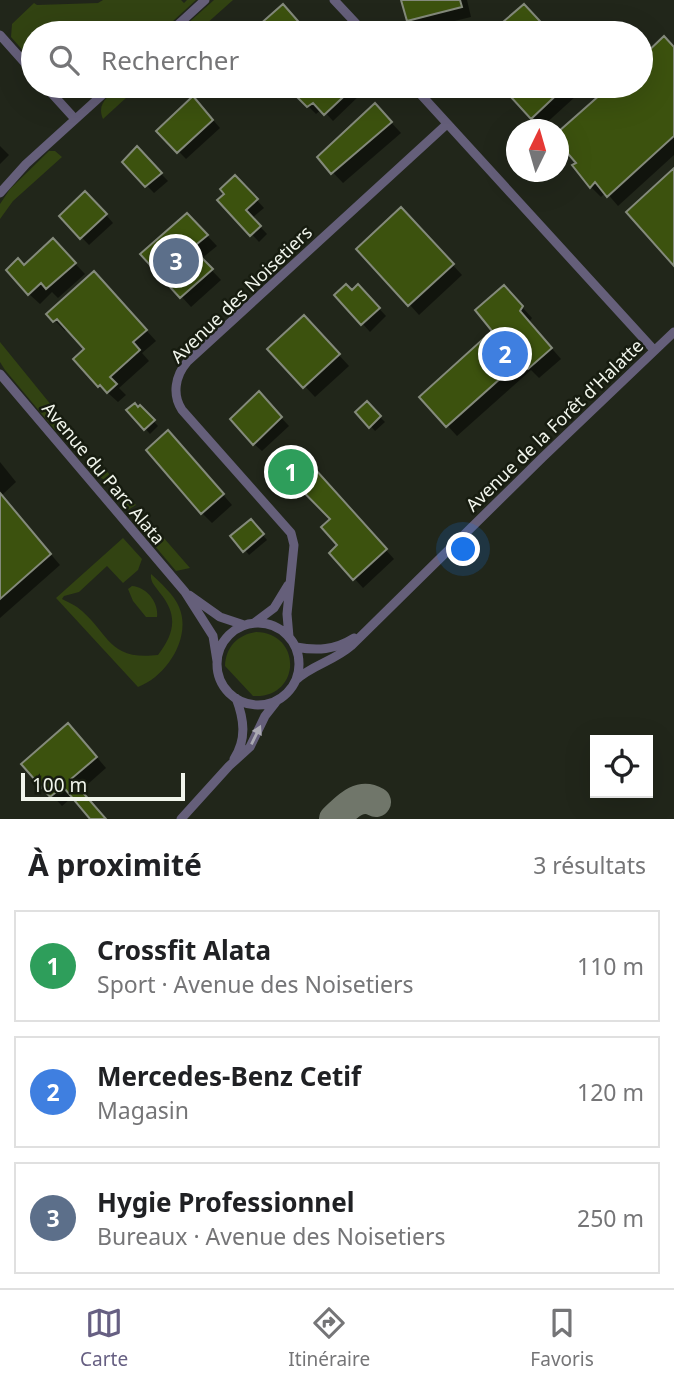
<!DOCTYPE html>
<html lang="fr">
<head>
<meta charset="utf-8">
<style>
  body { margin:0; font-family:"Noto Sans",sans-serif; background:#f2f2f2; color:#202124 }
  .controls { position:absolute; right:21px; bottom:21px; display:grid; overflow:hidden; border-radius:0px; box-shadow:0 7px 28px #0002 }
  .controls button { width:63px; height:63px; display:grid; place-items:center; padding:0; border:0; border-bottom:2px solid #e0e0e0; background:#fff; color:#202124; font:35px sans-serif }
  .compass { position:absolute; left:506px; top:119px; width:63px; height:63px; border-radius:50%; background:#fff; box-shadow:0 7px 28px #0002; rotate:5deg }
  .scale { position:absolute; left:21px; bottom:18px; width:164px; box-sizing:border-box; padding-left:7px; border:4px solid #f1f5ec; border-top:0; font-size:19px; line-height:24px; white-space:nowrap; color:#f1f5ec; -webkit-text-stroke:5px #171c10; paint-order:stroke }
  .you { position:absolute; left:464px; top:550px; width:24px; height:24px; margin:-18px; border:5px solid #fff; border-radius:50%; background:#1a73e8; box-shadow:0 0 0 10px #1a73e833 }
  .badge { display:grid; place-items:center; width:46px; height:46px; border-radius:50%; background:#665f82; color:#fff; font-size:23px; font-weight:700 }
  .pin { position:absolute; translate:-50% -50%; border:4px solid #fff; box-shadow:0 2px 7px #0006 }
  .list { margin:0; padding:0; list-style:none }
  h2 { display:flex; justify-content:space-between; align-items:center; height:91px; margin:0; padding:0 28px; font-size:30px }
  h2 small { font-size:23px; font-weight:400; color:#757577 }
  .list li { display:grid; grid-template-columns:46px 1fr auto; gap:21px; align-items:center; box-sizing:border-box; height:112px; margin:0 14px 14px; padding:0 14px; border:2px solid #e0e0e0; border-radius:0px }
  .list b { display:block; font-size:26px; white-space:nowrap }
  .list p { margin:0; font-size:23px; white-space:nowrap; color:#757577 }
  .list em { font-size:23px; font-style:normal; color:#757577 }
  .icon { flex:none; width:38px; height:38px; fill:none; stroke:currentColor; stroke-width:2; stroke-linecap:round; stroke-linejoin:round }
  .map { position:relative; flex:none; width:674px; height:819px; overflow:hidden }
  .search { position:absolute; background:#fff; box-shadow:0 7px 28px #0002; left:21px; right:21px; top:21px; height:77px; display:flex; align-items:center; gap:18px; box-sizing:border-box; padding:0 24px; border-radius:38px; color:#757577; font-size:26px }
  .sheet { height:469px; background:#fff }
  nav { display:flex; justify-content:space-around; align-items:center; box-sizing:border-box; height:98px; border-top:2px solid #e0e0e0; background:#fff; font-size:19px; color:#757577 }
  nav a { display:grid; justify-items:center; gap:4px }
  nav .on { color:#665f82 }
  .map>svg:first-child { display:block }
  .green { fill:#324312 }
  .shadow { fill:#0007 }
  .lines { fill:none; stroke-linecap:round; stroke-linejoin:round }
  .taxiway { stroke:#70766a; stroke-width:30 }
  .building { fill:#3c520e; stroke:#848a7b; stroke-width:2 }
  .minor { stroke:#655f7a; stroke-width:9 }
  .oneway { fill:#abaab3 }
  .labels { text-anchor:middle; dominant-baseline:central; stroke-width:5; stroke-linejoin:round; paint-order:stroke }
  .street-label { font-size:18px; fill:#f1f5ec; stroke:#171c10 }
</style>
</head>
<body>
<div class="map">
<svg width="674" height="819" viewBox="0 0 674 819">
  <rect width="100%" height="100%" fill="#21261a"/>
  <!-- green -->
  <path class="green" d="M103,0H181L184,3L187,0H196L160,33H33V62L11,37L12,24L34,3L37,5L98,3Z
    M214,0H233L196,33H177Z
    M120,86H139L103,119C96,103 109,96 120,86Z
    M49,151H55L62,157L13,201L0,219V204L10,189Z
    M0,342L69,427L64,432L56,431L5,370L0,362Z
    M97,460L136,505L128,510H123L120,507C122,492 106,479 93,474L91,468Z
    M142,512V513L190,568L176,571L137,525V518Z
    M123,538L142,559L138,570L123,583L107,566L79,592L64,596L62,599C67,602 73,604 77,607C110,632 106,661 158,655C175,633 178,615 160,593C155,586 150,582 151,574C160,582 175,596 179,607C192,637 167,676 138,687L56,598Z
    M132,586C147,587 159,603 157,617H146L133,601L128,589Z
    M256,632C303,633 301,699 253,696L225,666C226,647 237,635 256,632Z"/>
  <!-- shadow -->
  <path class="shadow" d="M403,0H467L471,17L418,30L408,20Z
    M283,7L307,33H253Z
    M664,39L674,48V155L618,206L606,192L601,197L591,187L558,135L612,86H641V60Z
    M309,86H354L361,94L333,121L322,109L316,114L298,96Z
    M503,86H587L542,127Z
    M201,106L220,128L186,159L159,131Z
    M385,116L401,133L343,183L319,158Z
    M0,146L9,155L0,164Z
    M137,149L168,181L154,193L124,162Z
    M243,185L264,208L252,218L267,234L259,242L220,200Z
    M93,200L113,223L89,245L61,216Z
    M411,220L462,275L419,315L409,304Z
    M197,225L217,246L201,259L221,280L191,307L143,254Z
    M63,251L85,274L58,298L52,292L40,304L29,294L24,267Z
    M104,284L156,341L142,353L149,361L119,388L126,395L118,402L99,385L86,349L67,328L65,331L48,314Z
    M358,286L386,316L370,332L337,295L352,292Z
    M514,298L532,318L529,322L561,359L539,378L531,370L457,436L421,397L495,331Z
    M314,328L349,366L315,397L270,349Z
    M259,394L289,426L262,451L254,444Z
    M367,404L385,422L375,431L358,412Z
    M140,407L158,426L150,434L129,410Z
    M178,443L232,505L212,523L202,513Z
    M306,460L394,559L363,588L354,578L340,545L332,520Z
    M0,462L16,482L1,496L60,565L0,618Z
    M255,526L267,540L249,555L245,550Z
    M78,735L106,768L80,791L105,819H93L75,799L73,801L70,799L62,806L23,764Z"/>
  <g class="lines">
    <!-- taxiway -->
    <path class="taxiway" d="M334,819C346,808 359,792 376,802"/>
  </g>
  <!-- building -->
  <path class="building" d="M401,0H460L462,7L407,21Z
    M283,4L304,28L298,33H250Z
    M524,4L551,33H490Z
    M664,36L674,47V136L607,197L595,182L590,188L572,165L576,163L558,142V132L610,86H641V58Z
    M307,86H355L324,115L313,103L307,107L296,96Z
    M501,86H566L531,119Z
    M193,96L213,120L177,153L156,131Z
    M375,103L392,122L331,174L317,157Z
    M137,146L162,173L145,187L122,162Z
    M674,168V266L626,212Z
    M235,175L258,199L246,210L261,226L250,236L217,200L224,194L220,189Z
    M85,191L107,214L80,239L59,216Z
    M401,207L454,264L408,306L356,249Z
    M187,213L208,235L192,248L213,269L180,298L140,254Z
    M53,238L76,263L46,289L41,283L28,295L6,270L18,258L24,265Z
    M94,271L147,330L133,342L140,350L110,377L117,384L107,393L100,385L98,387L73,359L84,349L57,319L53,322L46,314Z
    M346,284L352,290L358,284L380,308L361,325L334,295Z
    M504,285L523,306L520,311L552,348L528,369L520,361L446,427L419,397L492,331L475,310Z
    M304,315L340,354L303,388L267,349Z
    M259,391L282,417L253,445L230,419Z
    M367,401L381,416L369,428L355,412Z
    M135,403L138,407L140,405L155,420L144,430L126,410Z
    M168,430L224,494L201,514L146,450Z
    M297,449L387,549L353,580L329,553L337,545L321,527L330,519L278,466Z
    M0,493L51,554L0,599Z
    M251,519L264,534L243,552L230,536Z
    M68,723L97,757L71,779L106,819H90L65,789L61,792L59,790L50,797L21,764Z"/>
  <g class="lines">
    <!-- minor -->
    <path class="minor" d="M334,0L365,33
      M169,33L205,0
      M0,35L33,72
      M45,86L75,119
      M413,86L654,350
      M0,193L26,164L112,86
      M0,374L185,592L213,636L217,661
      M189,595L220,617L244,625
      M254,623L274,608L288,585
      M217 664a41 41 0 1 1 82 0a41 41 0 1 1-82 0Z
      M289,637L287,614L294,545L291,533L182,410C172,395 175,376 187,362L447,124
      M296,647C317,651 335,650 354,638
      M296,680C312,665 334,661 351,646L543,457L674,332
      M234,759C247,739 244,719 236,698
      M181,819L229,766L250,747L265,716L276,702"/>
  </g>
  <!-- one-way arrows -->
  <defs><path id="oneway-solid" d="M-6-.8H1V-3.2L6.5 0L1 3.2V.8H-6Z" transform="scale(1.75)"/></defs>
  <use class="oneway" href="#oneway-solid" transform="translate(256 735) rotate(-64)"/>
  <g class="labels">
    <!-- street labels -->
    <g class="street-label">
      <text transform="translate(241 294) rotate(-44)">Avenue des Noisetiers</text>
      <text transform="translate(554 425) rotate(-44)">Avenue de la Forêt d'Halatte</text>
      <text transform="translate(104 473) rotate(50)">Avenue du Parc Alata</text>
    </g>
  </g>
</svg>
<div class="controls">
<button><svg class="icon" aria-label="locate" viewBox="0 0 24 24"><circle cx="12" cy="12" r="6"/><path d="M12 2v4M12 18v4M2 12h4M18 12h4"/></svg></button>
</div>
<svg class="compass" viewBox="-18 -18 36 36"><path d="M0-13l5 13h-10z" fill="#e53935"/><path d="M0 13l5-13h-10z" fill="#757577"/></svg>
<div class="scale">100 m</div>
<div class="you"></div>
<div class="pin badge" style="left:291px;top:472px;background:#2e9e5b">1</div>
<div class="pin badge" style="left:505px;top:354px;background:#3f7fe0">2</div>
<div class="pin badge" style="left:176px;top:261px;background:#5c6f8a">3</div>
<div class="search"><svg class="icon" aria-label="search" viewBox="0 0 24 24"><circle cx="10" cy="10" r="6"/><path d="M15 15l6 6"/></svg>Rechercher</div>
</div>
<section class="sheet">
<h2>À proximité<small>3 résultats</small></h2>
<ul class="list">
<li><span class="badge" style="background:#2e9e5b">1</span><div><b>Crossfit Alata</b><p>Sport · Avenue des Noisetiers</p></div><em>110 m</em></li>
<li><span class="badge" style="background:#3f7fe0">2</span><div><b>Mercedes-Benz Cetif</b><p>Magasin</p></div><em>120 m</em></li>
<li><span class="badge" style="background:#5c6f8a">3</span><div><b>Hygie Professionnel</b><p>Bureaux · Avenue des Noisetiers</p></div><em>250 m</em></li>
</ul>
</section>
<nav>
<a class="on"><svg class="icon" aria-label="map" viewBox="0 0 24 24"><path d="M3 6l6-2 6 2 6-2v14l-6 2-6-2-6 2zM9 4v14M15 6v14"/></svg>Carte</a>
<a><svg class="icon" aria-label="directions" viewBox="0 0 24 24"><path d="M12 3l9 9-9 9-9-9zM9 14v-3h6M13 9l2 2-2 2"/></svg>Itinéraire</a>
<a><svg class="icon" aria-label="saved" viewBox="0 0 24 24"><path d="M7 4h10v16l-5-4-5 4z"/></svg>Favoris</a>
</nav>
</body>
</html>
